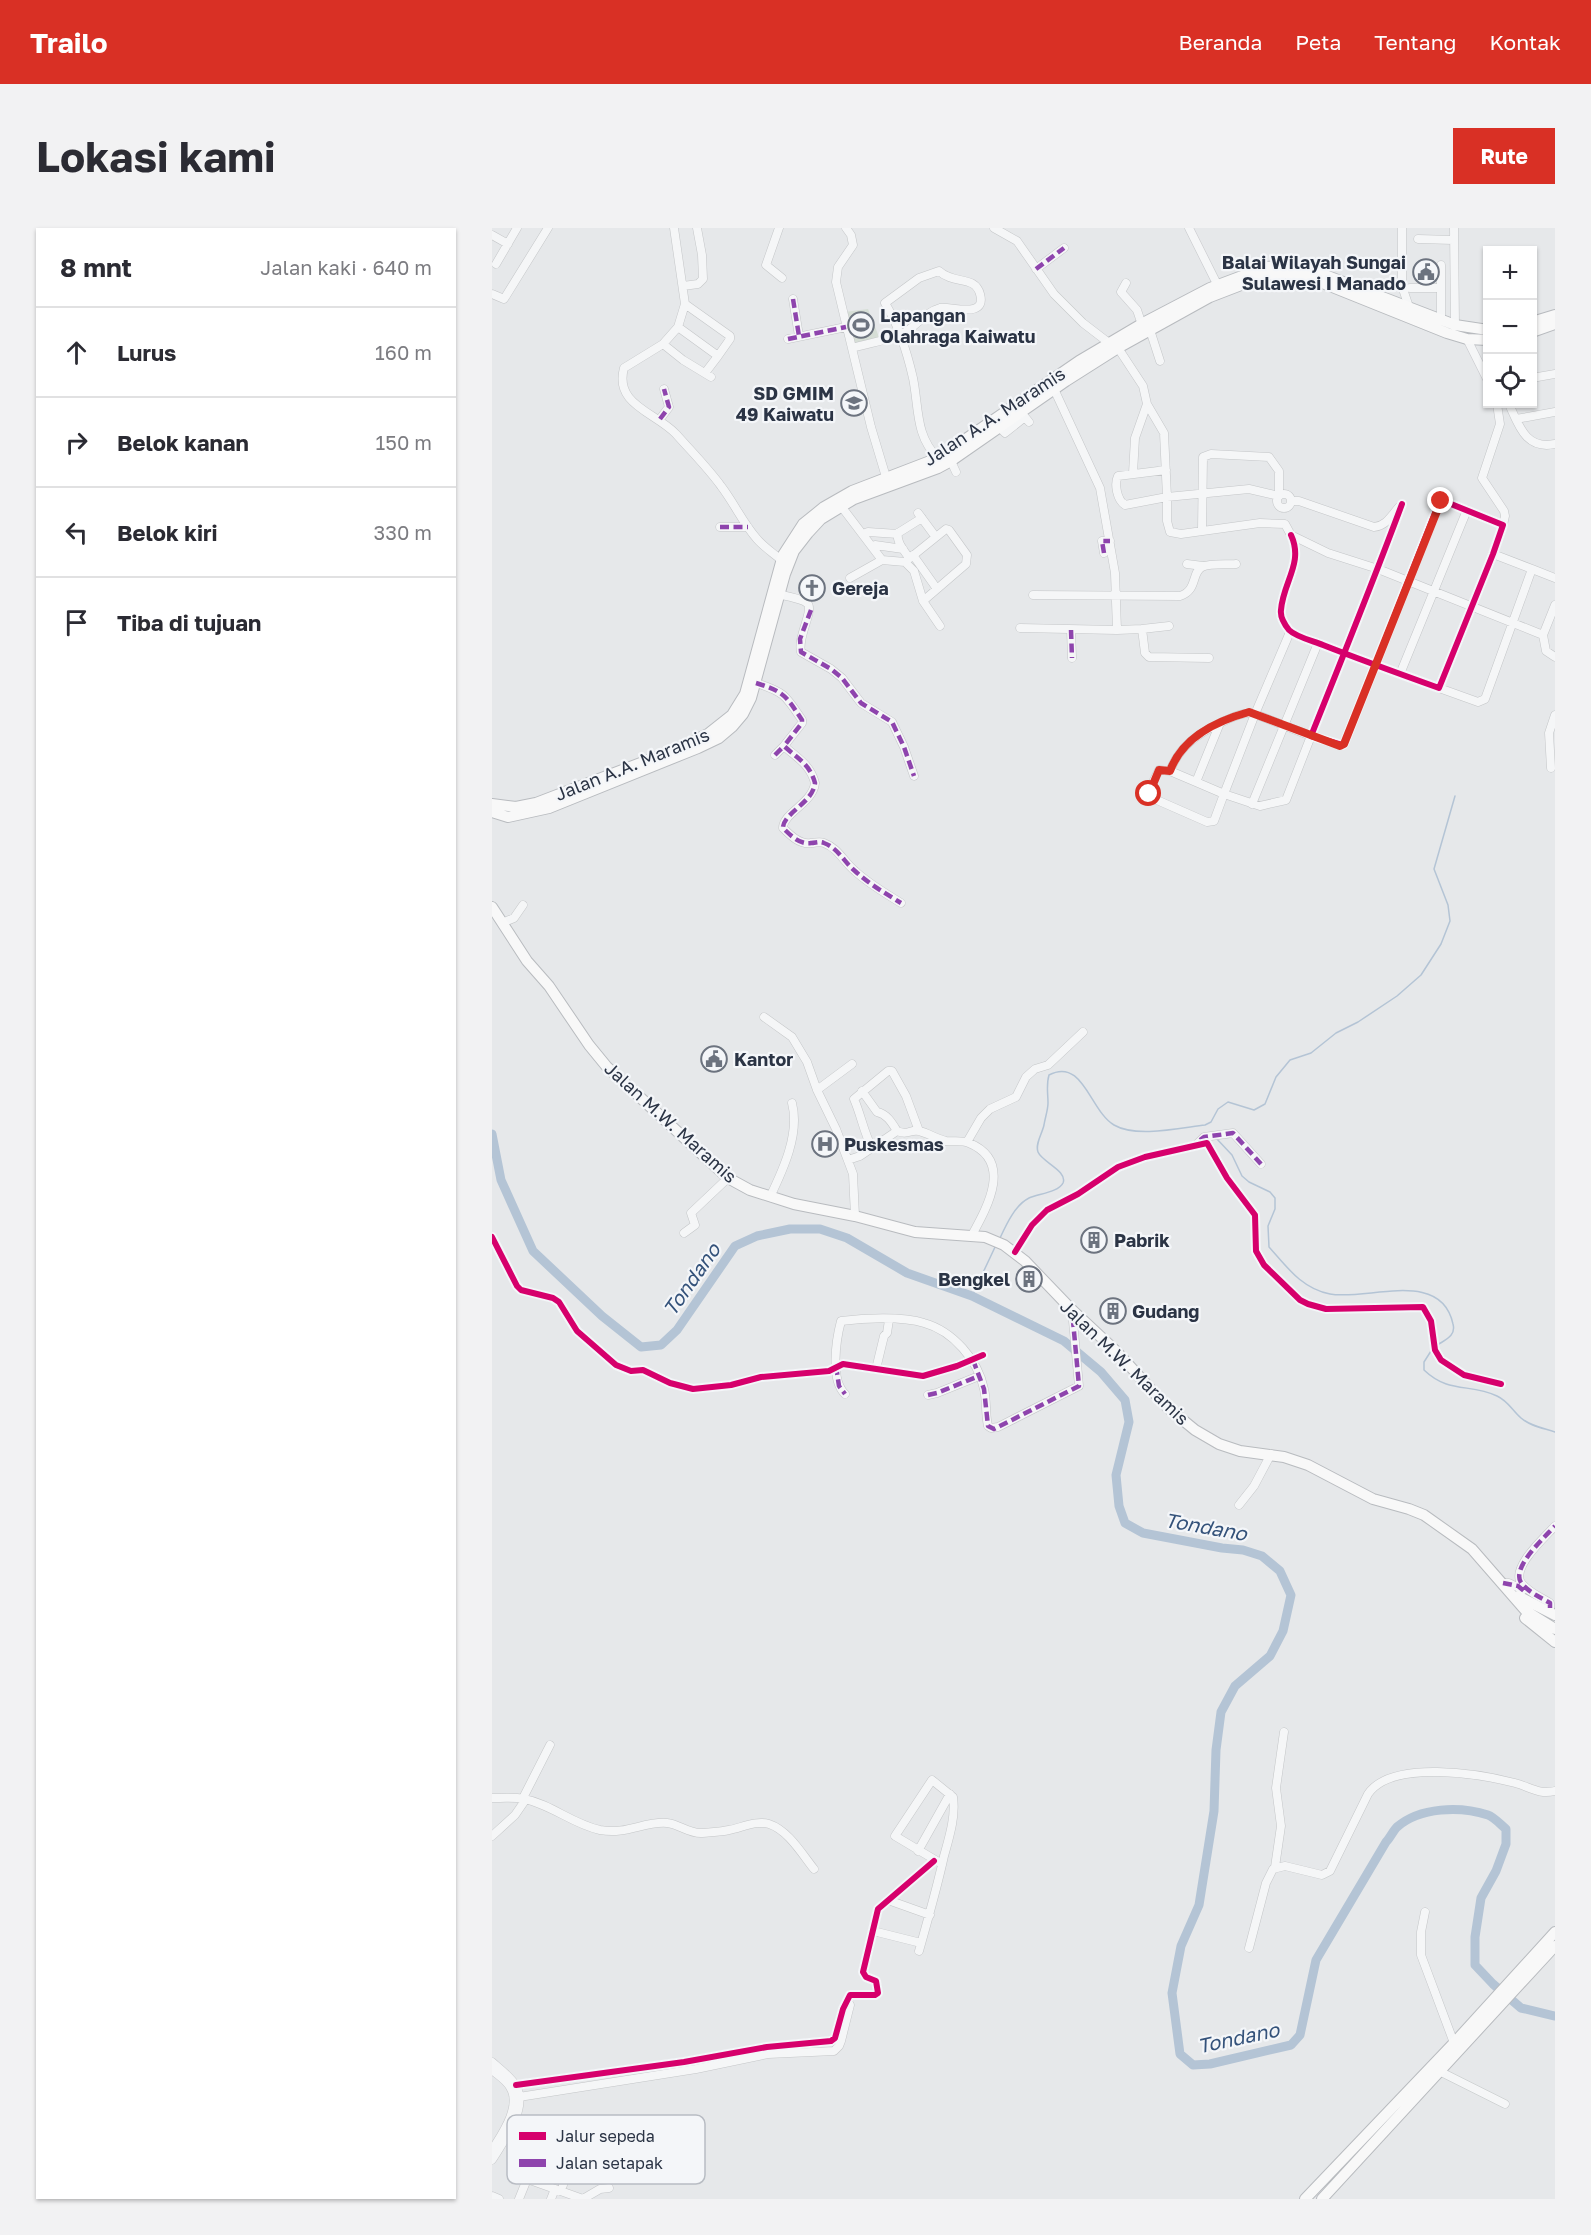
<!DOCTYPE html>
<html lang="id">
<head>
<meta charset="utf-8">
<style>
  body { margin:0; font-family:"Golos Text",sans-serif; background:#f2f2f3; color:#2b2b33 }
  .controls { position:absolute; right:18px; top:18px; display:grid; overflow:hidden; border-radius:0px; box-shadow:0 2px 4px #0004 }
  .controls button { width:54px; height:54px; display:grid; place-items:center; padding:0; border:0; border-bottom:2px solid #e1e1e2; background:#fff; color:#2b2b33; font:30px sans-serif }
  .stop { position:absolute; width:18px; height:18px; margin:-14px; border:4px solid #d93025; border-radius:50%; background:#fff }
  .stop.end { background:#d93025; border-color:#fff; box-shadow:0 2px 6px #0008 }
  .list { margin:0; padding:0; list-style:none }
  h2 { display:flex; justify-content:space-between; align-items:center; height:78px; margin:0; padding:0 24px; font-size:26px }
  h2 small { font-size:20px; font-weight:400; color:#7c7c81 }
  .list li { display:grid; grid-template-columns:39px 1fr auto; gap:18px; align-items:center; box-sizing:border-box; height:90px; padding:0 24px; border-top:2px solid #e1e1e2 }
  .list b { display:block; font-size:22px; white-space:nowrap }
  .list em { font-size:20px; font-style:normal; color:#7c7c81 }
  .icon { flex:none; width:33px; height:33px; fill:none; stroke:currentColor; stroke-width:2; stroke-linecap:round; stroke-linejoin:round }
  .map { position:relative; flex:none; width:1063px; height:1971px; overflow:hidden; border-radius:0px }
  header { display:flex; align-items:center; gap:36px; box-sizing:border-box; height:84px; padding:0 30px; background:#d93025; color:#fff }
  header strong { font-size:28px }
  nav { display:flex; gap:33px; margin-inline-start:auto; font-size:21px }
  .intro { display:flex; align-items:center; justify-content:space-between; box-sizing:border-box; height:144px; padding:0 36px }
  h1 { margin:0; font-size:42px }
  .button { padding:15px 27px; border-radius:0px; background:#d93025; color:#fff; font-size:21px; font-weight:700 }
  main { display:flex; gap:36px; padding:0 36px }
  aside { flex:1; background:#fff; border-radius:0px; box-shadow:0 2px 4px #0004 }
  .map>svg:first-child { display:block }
  .green { fill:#d6ded6 }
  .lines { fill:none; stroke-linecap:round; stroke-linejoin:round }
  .stream { stroke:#b4c4d5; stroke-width:1.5 }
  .river { stroke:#b4c4d5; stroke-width:9 }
  .minor-casing { stroke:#c4c6c8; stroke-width:9 }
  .highway-casing { stroke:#b8bbbf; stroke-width:12 }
  .minor { stroke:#f5f6f7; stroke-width:8 }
  .highway { stroke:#f8f8f8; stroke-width:10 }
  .quiet { stroke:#8e44ad; stroke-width:4.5; stroke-dasharray:9 4.5; stroke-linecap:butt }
  .cycleway-casing { stroke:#f4f6f9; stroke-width:10 }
  .cycleway { stroke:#d6006c; stroke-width:6 }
  .route { stroke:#d93025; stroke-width:8 }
  .labels { text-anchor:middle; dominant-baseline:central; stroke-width:4.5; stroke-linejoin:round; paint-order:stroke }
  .poi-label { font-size:18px; font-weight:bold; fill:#2b3445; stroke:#f4f6f9; text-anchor:start }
  .street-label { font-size:18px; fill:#2b3445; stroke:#f4f6f9 }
  .water-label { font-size:20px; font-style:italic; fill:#34527a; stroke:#f4f6f9 }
  .key { fill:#f4f6f9; stroke:#b8bcc3; stroke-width:1.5 }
  .key-label { font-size:16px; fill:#2b3445 }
</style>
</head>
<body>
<header>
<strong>Trailo</strong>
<nav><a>Beranda</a><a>Peta</a><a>Tentang</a><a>Kontak</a></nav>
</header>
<div class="intro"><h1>Lokasi kami</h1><a class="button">Rute</a></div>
<main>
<aside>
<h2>8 mnt<small>Jalan kaki · 640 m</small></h2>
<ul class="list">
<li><svg class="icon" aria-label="ahead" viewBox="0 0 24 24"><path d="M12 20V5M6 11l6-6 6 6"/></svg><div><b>Lurus</b></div><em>160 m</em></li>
<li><svg class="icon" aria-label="right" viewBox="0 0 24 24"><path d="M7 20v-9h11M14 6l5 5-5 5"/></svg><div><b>Belok kanan</b></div><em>150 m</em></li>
<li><svg class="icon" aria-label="left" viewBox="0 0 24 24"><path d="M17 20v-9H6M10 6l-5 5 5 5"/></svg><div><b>Belok kiri</b></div><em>330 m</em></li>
<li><svg class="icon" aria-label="arrive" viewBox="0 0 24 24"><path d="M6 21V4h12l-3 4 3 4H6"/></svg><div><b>Tiba di tujuan</b></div></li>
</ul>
</aside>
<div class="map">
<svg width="1063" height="1971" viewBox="0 0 1063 1971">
  <rect width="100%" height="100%" fill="#e6e8ea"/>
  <!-- green -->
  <path class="green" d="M376,81L387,109L361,116L353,84Z"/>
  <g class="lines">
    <!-- stream -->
    <path class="stream" d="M724,910L740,927L750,948L757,954L778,964L783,970V981L776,998L777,1019C794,1038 810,1061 838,1066C875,1073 949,1040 961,1096C964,1107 955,1111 947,1116
      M508,1010C514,997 523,977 537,970C546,966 567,964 571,955C576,943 550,934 546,924C543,916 550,906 552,897C553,890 556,882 556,875C556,865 554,857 557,847C591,829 598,883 622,897C644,910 688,900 713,897L719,894L726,881L736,874L762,882L773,876L784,849L798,832L819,825L844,805L866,794L905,768L929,747L949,716L958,693L956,677L942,641L963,568
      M480,1068L504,1017
      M939,1123L932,1134V1142C957,1166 978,1155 1005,1168C1016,1173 1020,1182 1029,1190C1038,1198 1051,1200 1063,1204"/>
    <!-- river -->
    <path class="river" d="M0,906L9,952L41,1023L110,1088L149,1119L169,1117L185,1102L243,1018L265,1008L298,1001H328L355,1010L415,1045L480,1068L572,1113L609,1144L633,1172L637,1194L624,1247L627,1278L633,1295L651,1305L730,1320L751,1322L770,1328L788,1343L799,1367L791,1403L778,1428L743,1458L729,1484L724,1522L722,1583L707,1677L689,1718L680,1765L688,1826L701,1837L718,1836L799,1817L808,1807L824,1732L894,1614C898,1610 901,1603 905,1599C928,1579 968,1578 996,1587C1002,1589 1009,1597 1014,1601V1616L1004,1643L989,1670L983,1709V1737L1001,1756L1029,1780L1063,1788"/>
    <!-- minor casing -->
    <g class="minor-casing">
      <path id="minor" d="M182,0L193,76L186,99
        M287,0L274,37L290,50
        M354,0L359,7L361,17L346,39L344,54L379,199L394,249
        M502,0L525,13L562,66L591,95L617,115
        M697,0L726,58
        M910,0V58L917,79
        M962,0L963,97
        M0,7L16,16
        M926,11L961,12
        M4,36L25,0
        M949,37V93
        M544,41L572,20
        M634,55L629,64L645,82L650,97
        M191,58L206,56L211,51L210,27L205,0
        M918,60H948
        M0,66L12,71L56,0
        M301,71L307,108
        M193,76L238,108V111L226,128L186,99L171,116L191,132L219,149
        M658,102L668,133
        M296,111L354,99
        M975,111L996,153
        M171,116L132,140C122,177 163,184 184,206C199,223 216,240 229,258C242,275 251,295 265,311C272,319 281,325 289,332
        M360,120C376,115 394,113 410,106C424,99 433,84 448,80C459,78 495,91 488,66C483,47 462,57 447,43L427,50L393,75C407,98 415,124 421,150C427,179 423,208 446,230
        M626,120L651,158L655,176L672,205L675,269L633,277C625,272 622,256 626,248L674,242
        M213,145L226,128
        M1040,150L1063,146
        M562,161L608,260L623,345L625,402L650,401L653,425L657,429L717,430
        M1005,176L1008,196L990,250L1012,283L1013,288L1011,297
        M1017,176C1027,198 1034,222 1063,216
        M168,191L177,179L172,161
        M1024,191L1063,184
        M507,199L513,205L533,189L537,194
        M459,233L464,244
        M641,245L643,210L655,176
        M785 273a7 7 0 1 1 14 0a7 7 0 1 1-14 0Z
        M799,273H807L882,299C894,298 899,288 907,279
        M349,278L390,332
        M426,285L443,308
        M228,299H256
        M710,302L711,229L719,226L777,229L787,243V268L757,261L675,269V293L678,304L689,306L768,295L793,296L799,307L836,325L886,341L1051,407L1063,377
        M371,306L376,304L406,306
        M799,307C812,335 791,354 789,382C788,389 793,397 797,402C804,409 821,413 831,417C869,432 908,446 947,460L1001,326L1011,297L954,274L947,275L852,516L850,517L819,508C850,431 881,354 910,276
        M380,319L383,317L411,321
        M612,325L610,313H618
        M421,327L445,361
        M417,330C412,322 404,314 406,305L430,290
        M413,334L454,301L457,302L475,327L474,336L431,373
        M695,336L711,338
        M1040,341L1063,350
        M358,350L390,332L413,334L422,343L431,373L448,398
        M288,366C295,369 308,370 315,375C323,382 305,408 309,424L339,441L350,450L369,475L400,494L412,519L422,548
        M541,367L688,368C706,362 699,345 710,339C718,335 735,337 744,336
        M528,400L625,402
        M650,401L677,398
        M579,402L580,430
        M1051,407L1054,423L1063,429
        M908,446L975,282
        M264,455C293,464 294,468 310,492V495L292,518C305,530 318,536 323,555C321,575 291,585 291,600C298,607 308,617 319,615C324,615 327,613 332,615C346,620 352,634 363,643C377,656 393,665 409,675
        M947,460L986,474L993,471L1040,341L1001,326
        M283,527L292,518
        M1059,540L1057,505L1063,487
        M678,543L667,542L657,562L658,569L715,594L722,593L732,566L704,554L728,495C739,490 751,483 763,486L732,566L768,578L794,572L819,508L763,486L798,404
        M704,554L678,543C687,519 705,506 728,495
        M760,576L826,415
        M10,695L22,690L31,677
        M272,789L300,809L315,834L325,862L344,901L361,946L363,988
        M325,862L360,836
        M370,863L385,884C395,886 400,895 405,903
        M475,914L489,890L498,881L524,869L534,849L543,841L556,837L591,804
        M705,916L712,909L741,905L769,936
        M380,920C372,905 369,887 362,871L396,843H400L414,868L427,903
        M356,932L368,928L405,903C416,908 418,901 427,903C436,905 445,911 454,913C461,914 470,912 477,915C521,933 496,978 480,1007
        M278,969C291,942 308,906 300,875
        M192,1005L203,997L199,985L236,950
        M0,1009L25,1058L29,1062L61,1070L67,1074L85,1103L124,1137L139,1143L151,1142L178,1155L201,1161L239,1157L269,1149L337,1143L351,1136L431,1148L465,1138L491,1127
        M523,1024L540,997L555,982L586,966L626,939L653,929L715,915L735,950L763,987L764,1023L772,1037L808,1072L816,1076L834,1081L931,1079L939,1093L943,1122L949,1132L972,1147L1009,1156
        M384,1141L392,1108L395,1105L397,1092
        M353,1166C338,1152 344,1112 349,1093C371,1090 411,1088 432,1095C461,1103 486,1132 492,1161C495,1173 493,1185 496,1198L499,1200L506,1199L587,1158L580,1082
        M436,1167L445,1165L487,1148
        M747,1277L762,1258L779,1226
        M1011,1355H1017L1031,1362
        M1058,1380V1375C1048,1369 1038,1365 1030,1356C1017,1341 1053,1309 1063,1298
        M0,1570C10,1570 22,1569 32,1571C59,1576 80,1596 108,1602C135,1607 152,1593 175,1595C187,1596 197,1606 210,1605C218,1604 228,1604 237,1602C249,1600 264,1592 277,1596C296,1602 310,1626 322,1641
        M31,1570L58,1517
        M0,1608L23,1587L34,1571
        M426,1623L458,1566
        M783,1639L789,1598L784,1560L792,1504
        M396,1672L438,1687
        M933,1684L929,1704V1727L962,1815
        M381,1703L429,1715
        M757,1720L774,1655L781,1641L793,1638L830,1647L838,1643L876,1566C900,1531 988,1546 1023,1555C1038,1559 1047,1567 1063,1563
        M427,1723C436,1691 445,1660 452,1628C457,1610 464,1588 461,1569L440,1552L403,1608L450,1636
        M0,1834C8,1841 19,1849 24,1858C37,1880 11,1914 0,1932
        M0,1842C6,1847 14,1852 18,1859C30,1878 10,1906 0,1922
        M947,1843L1013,1876
        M24,1857L192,1834L275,1819L339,1813L343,1810L351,1781L358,1767H383L386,1765L384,1753L374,1749L371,1744L386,1681L442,1633
        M27,1869L204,1841L276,1826L342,1823L347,1818L349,1813L358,1777L356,1774
        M35,1951L91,1971L108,1961L117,1960
        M0,1968L7,1971
        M27,1971L46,1924C59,1930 74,1942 71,1957
        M59,1971L63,1961"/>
    </g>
    <!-- highway casing -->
    <g class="highway-casing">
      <path id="highway" d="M1040,94L1063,87
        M1040,104L1063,96
        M0,576L24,579L44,575L180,523L216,506L240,487L253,466L291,327L311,296L332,279L360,263L446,230L587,133L653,94L718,60L774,39L796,37L820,42L963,97L996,102
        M0,584L16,589L57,580L206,520L227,510L240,499L251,486L259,470L293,346L302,323L316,305L329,291L362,271L446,240L459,233L574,153L626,120L718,69L775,47L794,45L813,48L955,105L975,111L996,112
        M0,679L35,733L57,758L97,817L115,839L236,950L258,962L302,976L363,988L423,1004L493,1009L512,1017L533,1033L580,1082L626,1125L675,1179L703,1202L727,1216L748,1223L792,1229L816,1237L881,1271L917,1281L932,1287L980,1321L1034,1383L1063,1401
        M1026,1368L1063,1387
        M1033,1390L1063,1414
        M813,1971L962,1815L1063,1704
        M830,1971L1063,1718"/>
    </g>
    <!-- minor -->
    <use href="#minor" class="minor"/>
    <!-- highway -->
    <use href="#highway" class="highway"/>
    <!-- quiet -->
    <path class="quiet" d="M544,41L572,20
      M301,71L307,108
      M296,111L354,99
      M168,191L177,179L172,161
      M228,299H256
      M612,325L610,313H618
      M319,382L308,411L309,424L339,441L350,450L369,475L400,494L412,519L422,548
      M579,402L580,430
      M264,455C293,464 294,468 310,492V495L292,518C305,530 318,536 323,555C321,575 291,585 291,600C298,607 308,617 319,615C324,615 327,613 332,615C346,620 352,634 363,643C377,656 393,665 409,675
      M283,527L292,518
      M708,912L712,909L741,905L769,936
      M481,1132L492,1161L496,1198L502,1201L587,1158L580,1082
      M344,1138L347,1158L353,1166
      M436,1167L445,1165L487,1148
      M1011,1355L1026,1358L1032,1363
      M1058,1380V1375C1048,1369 1038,1365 1030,1356C1017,1341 1053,1309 1063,1298"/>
    <!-- cycleway casing -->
    <g class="cycleway-casing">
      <path id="cycleway" d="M799,307C812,335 791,354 789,382C788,389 793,397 797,402C804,409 821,413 831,417C869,432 908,446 947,460L1001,326L1011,297L954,274L947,275L852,516L850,517L819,508C850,431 881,354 910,276
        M0,1009L25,1058L29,1062L61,1070L67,1074L85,1103L124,1137L139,1143L151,1142L178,1155L201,1161L239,1157L269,1149L337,1143L351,1136L431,1148L465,1138L491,1127
        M523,1024L540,997L555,982L586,966L626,939L653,929L715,915L735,950L763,987L764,1023L772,1037L808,1072L816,1076L834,1081L931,1079L939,1093L943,1122L949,1132L972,1147L1009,1156
        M24,1857L192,1834L275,1819L339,1813L343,1810L351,1781L358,1767H383L386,1765L384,1753L374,1749L371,1744L386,1681L442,1633"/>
    </g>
    <!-- cycleway -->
    <use href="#cycleway" class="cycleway"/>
  </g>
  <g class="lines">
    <!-- route -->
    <path class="route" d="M657,566L667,542L678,543C690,510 724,493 757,484L848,518L852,516L949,273"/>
  </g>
  <!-- icons -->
  <defs>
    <g id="civic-ring" transform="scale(1.35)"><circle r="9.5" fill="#f4f6f9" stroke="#6c737f" stroke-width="1.5"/><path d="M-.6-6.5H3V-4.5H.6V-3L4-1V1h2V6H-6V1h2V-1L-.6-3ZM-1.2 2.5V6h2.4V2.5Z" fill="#6c737f"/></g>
    <g id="stadium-ring" transform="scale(1.35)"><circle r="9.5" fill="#f4f6f9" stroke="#6c737f" stroke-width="1.5"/><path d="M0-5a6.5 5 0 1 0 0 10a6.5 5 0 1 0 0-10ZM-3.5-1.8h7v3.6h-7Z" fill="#6c737f"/></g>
    <g id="school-ring" transform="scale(1.35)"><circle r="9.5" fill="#f4f6f9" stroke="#6c737f" stroke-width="1.5"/><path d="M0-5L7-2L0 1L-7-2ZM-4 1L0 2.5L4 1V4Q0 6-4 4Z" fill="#6c737f"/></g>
    <g id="church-ring" transform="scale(1.35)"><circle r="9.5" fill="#f4f6f9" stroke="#6c737f" stroke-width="1.5"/><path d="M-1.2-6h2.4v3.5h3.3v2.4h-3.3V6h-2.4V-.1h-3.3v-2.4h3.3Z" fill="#6c737f"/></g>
    <g id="hospital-ring" transform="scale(1.35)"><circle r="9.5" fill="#f4f6f9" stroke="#6c737f" stroke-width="1.5"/><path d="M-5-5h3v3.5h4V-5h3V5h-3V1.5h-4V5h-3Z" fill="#6c737f"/></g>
    <g id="building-ring" transform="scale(1.35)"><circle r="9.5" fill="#f4f6f9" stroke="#6c737f" stroke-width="1.5"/><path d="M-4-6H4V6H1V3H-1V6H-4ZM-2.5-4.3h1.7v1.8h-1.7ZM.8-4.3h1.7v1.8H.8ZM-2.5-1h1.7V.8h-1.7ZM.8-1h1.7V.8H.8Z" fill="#6c737f"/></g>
  </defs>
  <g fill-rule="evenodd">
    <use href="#civic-ring" x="934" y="44"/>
    <use href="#stadium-ring" x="369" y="97"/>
    <use href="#school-ring" x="362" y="175"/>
    <use href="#church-ring" x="320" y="360"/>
    <use href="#civic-ring" x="222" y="831"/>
    <use href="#hospital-ring" x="333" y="916"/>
    <use href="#building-ring" x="602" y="1012"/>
    <use href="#building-ring" x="537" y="1051"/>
    <use href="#building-ring" x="621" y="1083"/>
  </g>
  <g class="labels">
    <!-- poi labels -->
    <g class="poi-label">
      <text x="914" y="34" text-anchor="end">Balai Wilayah Sungai<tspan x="914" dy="21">Sulawesi I Manado</tspan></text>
      <text x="388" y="87">Lapangan<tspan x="388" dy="21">Olahraga Kaiwatu</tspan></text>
      <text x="342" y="165" text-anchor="end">SD GMIM<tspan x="342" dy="21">49 Kaiwatu</tspan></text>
      <text x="340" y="360">Gereja</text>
      <text x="242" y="831">Kantor</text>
      <text x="352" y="916">Puskesmas</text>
      <text x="622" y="1012">Pabrik</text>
      <text x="518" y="1051" text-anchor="end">Bengkel</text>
      <text x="640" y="1083">Gudang</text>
    </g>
    <!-- street labels -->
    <g class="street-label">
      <text transform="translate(502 188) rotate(-33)">Jalan A.A. Maramis</text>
      <text transform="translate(140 536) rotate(-22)">Jalan A.A. Maramis</text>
      <text transform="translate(179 894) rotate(42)">Jalan M.W. Maramis</text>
      <text transform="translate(633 1134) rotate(44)">Jalan M.W. Maramis</text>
    </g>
    <!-- water labels -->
    <g class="water-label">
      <text transform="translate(199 1051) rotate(-55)">Tondano</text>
      <text transform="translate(714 1298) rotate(10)">Tondano</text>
      <text transform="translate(746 1809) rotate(-12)">Tondano</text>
    </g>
  </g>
  <!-- legend -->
  <rect x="15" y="1887" width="198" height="69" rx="9" class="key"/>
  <rect x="27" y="1904" width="27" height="8" fill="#d6006c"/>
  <rect x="27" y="1931" width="27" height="8" fill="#8e44ad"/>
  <g class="key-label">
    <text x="64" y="1914">Jalur sepeda</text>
    <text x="64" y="1941">Jalan setapak</text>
  </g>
</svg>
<div class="controls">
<button>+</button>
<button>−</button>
<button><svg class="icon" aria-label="locate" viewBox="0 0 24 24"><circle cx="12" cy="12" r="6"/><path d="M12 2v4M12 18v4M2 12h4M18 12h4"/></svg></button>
</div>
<div class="stop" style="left:657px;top:566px"></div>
<div class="stop end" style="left:949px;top:273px"></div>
</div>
</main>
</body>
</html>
